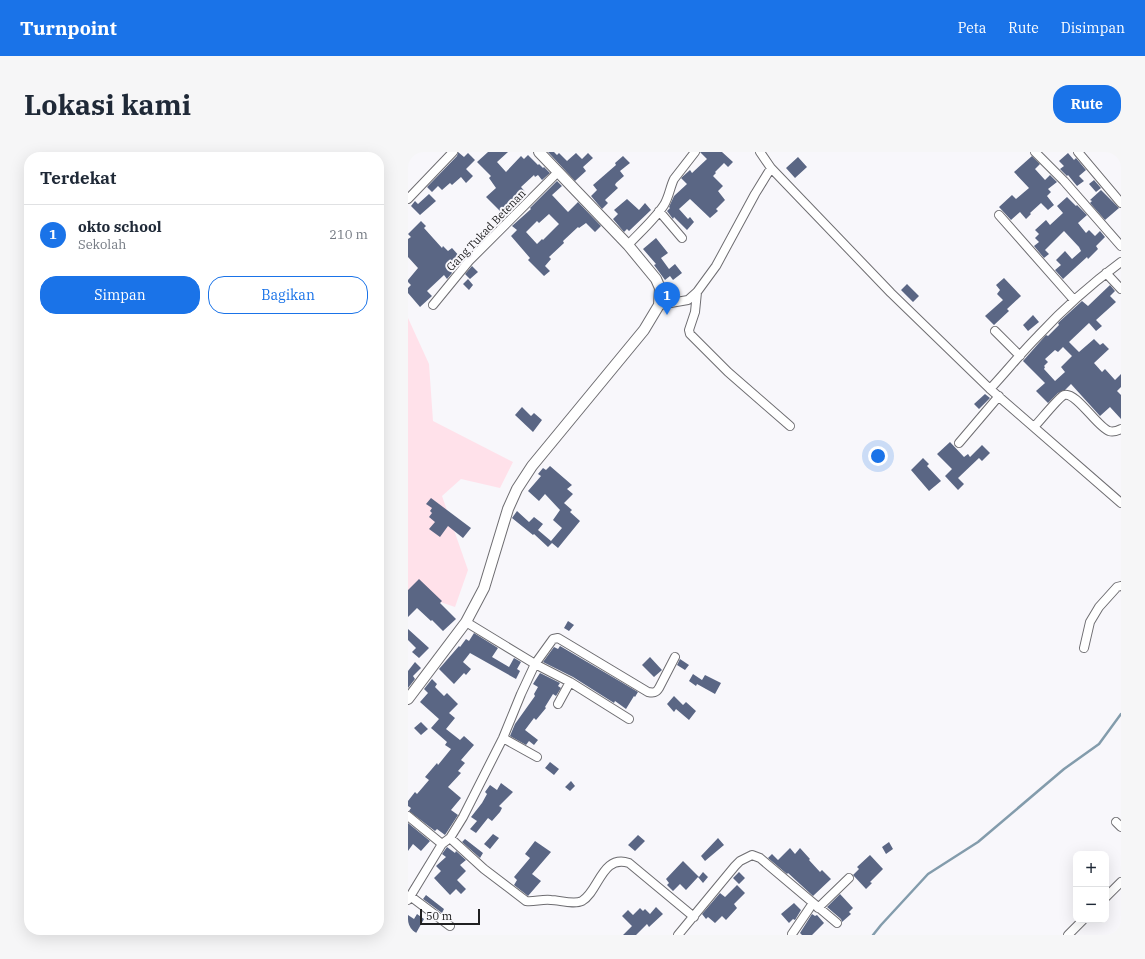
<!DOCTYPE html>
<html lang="id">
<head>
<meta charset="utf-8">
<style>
  body { margin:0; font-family:"IBM Plex Serif",serif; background:#f6f6f7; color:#1f2937 }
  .controls { position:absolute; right:12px; bottom:12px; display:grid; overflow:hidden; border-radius:8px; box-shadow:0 4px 16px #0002 }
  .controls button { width:36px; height:36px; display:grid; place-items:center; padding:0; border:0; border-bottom:1px solid #e0e1e3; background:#fff; color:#1f2937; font:20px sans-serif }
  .scale { position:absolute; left:12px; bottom:10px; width:60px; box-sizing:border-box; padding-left:4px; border:2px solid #202021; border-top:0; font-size:11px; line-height:14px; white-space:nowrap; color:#202021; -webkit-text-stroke:3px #f8f7fb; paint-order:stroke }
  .you { position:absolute; left:470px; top:304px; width:14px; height:14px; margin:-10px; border:3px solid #fff; border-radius:50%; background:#1a73e8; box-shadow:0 0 0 6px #1a73e833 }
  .badge { display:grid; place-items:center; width:26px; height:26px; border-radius:50%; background:#1a73e8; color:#fff; font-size:13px; font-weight:700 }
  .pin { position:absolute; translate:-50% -33px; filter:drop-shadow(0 1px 2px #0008) }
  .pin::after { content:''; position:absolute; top:21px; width:14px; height:12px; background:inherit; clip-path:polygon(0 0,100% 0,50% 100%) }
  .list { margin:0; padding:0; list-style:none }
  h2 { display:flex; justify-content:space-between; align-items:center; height:52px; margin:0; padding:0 16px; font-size:17px }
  h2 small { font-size:13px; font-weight:400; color:#747a83 }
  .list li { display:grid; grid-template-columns:26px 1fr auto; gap:12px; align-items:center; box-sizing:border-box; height:60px; padding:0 16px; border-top:1px solid #e0e1e3 }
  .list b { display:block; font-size:15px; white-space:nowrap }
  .list p { margin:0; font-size:13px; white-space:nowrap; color:#747a83 }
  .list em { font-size:13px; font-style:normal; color:#747a83 }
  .actions { display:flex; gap:8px; padding:12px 16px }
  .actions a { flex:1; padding:9px 0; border:1px solid #1a73e8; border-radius:16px; text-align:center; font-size:14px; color:#1a73e8 }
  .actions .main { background:#1a73e8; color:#fff }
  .map { position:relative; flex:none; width:713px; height:783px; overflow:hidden; border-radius:16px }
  header { display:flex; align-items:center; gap:24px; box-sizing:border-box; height:56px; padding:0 20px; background:#1a73e8; color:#fff }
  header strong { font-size:19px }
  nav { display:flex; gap:22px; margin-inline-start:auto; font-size:14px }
  .intro { display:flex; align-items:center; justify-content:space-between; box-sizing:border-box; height:96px; padding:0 24px }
  h1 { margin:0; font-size:28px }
  .button { padding:10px 18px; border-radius:16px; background:#1a73e8; color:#fff; font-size:14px; font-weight:700 }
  main { display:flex; gap:24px; padding:0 24px }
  aside { flex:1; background:#fff; border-radius:16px; box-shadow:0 4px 16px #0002 }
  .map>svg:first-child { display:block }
  .green { fill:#ffe1ea }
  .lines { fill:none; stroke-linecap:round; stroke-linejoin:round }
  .stream { stroke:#839cac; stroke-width:2.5 }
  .building { fill:#5a6684; fill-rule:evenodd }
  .minor-casing { stroke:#6e6d71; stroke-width:10 }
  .major-casing { stroke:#6e6d71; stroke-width:12 }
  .minor { stroke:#fff; stroke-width:8 }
  .major { stroke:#fff; stroke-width:10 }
  .labels { text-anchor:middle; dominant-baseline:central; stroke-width:4; stroke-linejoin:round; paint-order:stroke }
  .street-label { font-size:11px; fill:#202021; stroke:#f8f7fb }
</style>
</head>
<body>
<header>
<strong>Turnpoint</strong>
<nav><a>Peta</a><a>Rute</a><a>Disimpan</a></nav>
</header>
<div class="intro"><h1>Lokasi kami</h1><a class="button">Rute</a></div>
<main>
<aside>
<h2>Terdekat<small></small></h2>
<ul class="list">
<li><span class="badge">1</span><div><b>okto school</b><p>Sekolah</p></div><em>210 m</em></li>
</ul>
<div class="actions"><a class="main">Simpan</a><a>Bagikan</a></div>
</aside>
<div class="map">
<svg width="713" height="783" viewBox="0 0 713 783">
  <rect width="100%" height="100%" fill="#f8f7fb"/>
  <!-- green -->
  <path class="green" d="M0,166L21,212L25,269L105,310L92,336L53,327L34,344L60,418L47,455L0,439Z"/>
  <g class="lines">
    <!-- stream -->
    <path class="stream" d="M465,783L473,773L520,722L570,690L656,617L691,592L713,562"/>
  </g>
  <!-- building -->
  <path class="building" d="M50,0L56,5L60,1L67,8L58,17L65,24L58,31L53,25L44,33L42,31L34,38L30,34L24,40L19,35L49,4Z
    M80,0H100L89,10L98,20L113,4L116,7L120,3L130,13L131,12L135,16L136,15L142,21L134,28L130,23L127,25L126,23L113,35L119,42L94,61L78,45L88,36L81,26L83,24L69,10Z
    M140,0H146L149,3L151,1L159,9L168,1L174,7L180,1L185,6L175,15L178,19L167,29Z
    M292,0H314L325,10L320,15L316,11L307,20L308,21L305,24L315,34L310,39L317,48L308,57L310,59L302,66L282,47L271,57L280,67L282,65L286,70L279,78L266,65L265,67L259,59L262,56L261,55L266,44L279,32L273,26L282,18L284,21L299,7Z
    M660,1L666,8L668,6L678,18L671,24L676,29L669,34L660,23L659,24L652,17L656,14L651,9Z
    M215,4L222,11L212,19L216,24L208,31L207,33L210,36L197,48L200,51L194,57L183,44L189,38L185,33L208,13L207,11Z
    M624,4L632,12L627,17L637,28L642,23L649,30L640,37L643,40L639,44L646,53L640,58L633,51L622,61L623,62L618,67L612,60L603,68L591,55L604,43L608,47L621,36L606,20Z
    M390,5L399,15L387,26L378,16Z
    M686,28L693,36L688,40L681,32Z
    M149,29L154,34L144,43L160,60L170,50L193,74L187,80L178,71L171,76L170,75L155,89L156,91L141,105L143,107L137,114L142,119L136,124L120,108L122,106L103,84L109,78L104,74L123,57L122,56ZM141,62L151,72L135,88L134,87L129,92L118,80L129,69L131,71Z
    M693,38L711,56L697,68L682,51L684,49L682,48Z
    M21,42L28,49L12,63L3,54L7,49L10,52Z
    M659,45L668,54L669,53L679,63L670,71L678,81L681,78L687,84L692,79L697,85L688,94L690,97L680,107L679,105L655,127L647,118L653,113L648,108L657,99L664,107L673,99L671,95L656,79L637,98L641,102L636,106L626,94L631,90L627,86L631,82L627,78L638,68L642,73L655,61L649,54Z
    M219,47L231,58L237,51L243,58L221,79L219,77L216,80L205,67L210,62L206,58Z
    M13,69L18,74L16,76L34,96L35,94L40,99L44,96L53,106L41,117L44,121L39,127L36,123L19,139L24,144L12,155L0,141V136L3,133L0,130V128L10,116L0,105V87L3,85L0,82Z
    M248,86L260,101L253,106L261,117L267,112L274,121L265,128L262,124L257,128L246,113L248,112L235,97Z
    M64,114L70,120L62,127L57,122Z
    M596,126L613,144L599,157L601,159L586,173L577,164L595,148L589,142L592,138L588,133Z
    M60,127L65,133L61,138L55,132Z
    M499,132L511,144L505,150L493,138Z
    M702,133L707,139L702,144L708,150L688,168L694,174L688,179L681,171L661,190L671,200L686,187L692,193L695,191L701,197L686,211L694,220L697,217L707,228L713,222V235L709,239L713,243V267L702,255L692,264L663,232L657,238L650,241L640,251L628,239L637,231L615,209L638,183L640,184L651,173L650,171L674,149L680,154ZM655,195L664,204L653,215L657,220L647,229L636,217L637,215L636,214L640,210L637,207L647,198L650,200Z
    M625,163L631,170L620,179L615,173Z
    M577,242L582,246L571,257L566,252Z
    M114,255L123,264L126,261L134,268L125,280L107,263Z
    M542,290L556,305L560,302L562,305L574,293L582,301L574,309L571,306L550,326L556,332L550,338L537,324L544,317L529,302Z
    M515,306L521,312L519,314L533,329L521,339L503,318Z
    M142,314L164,333L159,337L165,342L156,351L164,358L162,360L172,369L150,396L144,391L140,395L126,382L125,383L104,366L109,359L121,370L126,365L135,372L130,378L143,389L154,376L145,368L152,358L137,342L131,349L120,339L133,324L130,322L135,316L138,318Z
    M23,346L63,376L55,386L40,374L32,385L21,377L27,370L21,365L24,361L22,359L24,356L18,352Z
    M11,427L34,449L32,451L48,467L35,479L24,468L23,469L9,456L0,465V438Z
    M160,469L166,473L161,479L156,476Z
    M0,477L21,496L11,506L4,500L8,496L0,488Z
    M66,481L90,496L84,505L101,515L106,506L113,510L109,517L112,519L108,527L62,501L55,510L63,517L58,523L56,521L46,532L31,517L51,494L52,495L58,487L61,489Z
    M152,494L230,540L227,545L226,544L218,557L207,549L206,551L165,525L135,510L146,495L150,497Z
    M242,505L254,518L246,525L234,513Z
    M272,507L281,513L277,518L269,513Z
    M7,510L13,516L5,524L7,527L0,536V519Z
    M132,521L152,531L150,534L153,536L148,544L145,542L137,555L138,556L128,568L126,566L117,578L130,588L126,593L121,589L118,593L102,584L107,572L127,544L126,542L130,535L125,532Z
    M285,522L294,528L297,523L313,531L307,542L289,532L288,534L281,529Z
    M24,527L29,532L27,535L36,544L39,541L50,552L41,561L47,566L38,577L52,588L56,584L66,593L53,608L57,611L50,619L53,621L40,635L53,646L43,658L50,663L37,683L29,677L27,679L1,659L3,656L0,654V649L7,640L9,642L21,628L17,625L29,611L30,613L43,597L37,593L39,590L23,576L31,567L12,550L20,541L16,537Z
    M266,544L275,553L278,550L288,559L281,568L268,557L266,560L259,552Z
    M13,570L20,577L13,583L6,576Z
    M142,610L151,617L146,623L137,616Z
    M163,629L167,634L162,639L157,635Z
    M93,631L105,640L91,654L94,656L92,660L84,669L80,666L68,681L62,677L69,669L63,665L74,651L79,642L77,640L82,633L89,638Z
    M0,671L22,689L13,699L5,692L0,699Z
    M85,682L91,686L82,697L76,692Z
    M230,683L237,689L227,699L220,693Z
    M310,686L316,693L297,709L293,704Z
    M57,687L75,701L72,706L54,690Z
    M127,689L143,700L124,722L133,729L120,744L106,733L109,728L106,725L122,706L117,702Z
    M481,690L485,697L478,702L474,695Z
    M39,695L47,701L48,699L58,708L52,713L58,719L49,728L58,737L53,742L48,737L42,743L26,726L33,719L28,714L38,705L34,702Z
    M382,696L387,702L392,696L402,707L401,708L412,720L414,718L423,727L405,744L380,721L379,722L360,706L364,702L370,708Z
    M462,703L475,717L462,730L464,731L458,737L445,723L451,717L449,715Z
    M275,709L291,725L295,720L300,725L295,731L290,725L278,738L272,732L265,739L259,733L261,731L258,727Z
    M331,720L337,726L331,732L325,726Z
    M329,733L337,741L326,752L329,756L318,768L314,764L307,771L300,765L298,767L294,762L312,741L317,745Z
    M432,742L445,756L441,760L443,762L434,770L433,767L419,755Z
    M18,743L36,757L34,761L15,747Z
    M386,751L393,758L387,768L385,767L381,771L373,762Z
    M248,755L255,762L241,775L239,772L228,783H215L224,774L214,764L220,758L225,763L232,756L235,759L237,757L242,762Z
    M9,762L16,767L7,783H0V763L6,767Z
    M404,762L407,764L409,763L416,771L404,783H394L392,781Z"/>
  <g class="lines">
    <!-- minor casing -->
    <g class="minor-casing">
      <path id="minor" d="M627,0L656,29L713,94
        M670,0L713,51
        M363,16L483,141L582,237L713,351
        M0,47L45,0
        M251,59L274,86
        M591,63L666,148
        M220,93C231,81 247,67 256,53C261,45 262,35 266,27L287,0
        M698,121L713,137
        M289,140L287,160L281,178L282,182L320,220L382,274
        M25,153L61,109L150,20
        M251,153L280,148L289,140L308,114L347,42L363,16L352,0
        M587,179L612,204
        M582,237C598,220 613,201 630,184C655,157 683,132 713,110
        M626,275C632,269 650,246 656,243C668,239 689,275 701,279C705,280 709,279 713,277
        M551,291L591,244
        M676,496L682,470L691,455L709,435L713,434
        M150,552L162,530
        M221,567L162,530L127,512L145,487L150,486L240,540C245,541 248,541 251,536L267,505
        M95,586L129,605
        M0,664L34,692
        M708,670L713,675
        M42,686L76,717L118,749C126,750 134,747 143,748C151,748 166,753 174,749C191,739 194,702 221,711L286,765
        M2,744L42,774
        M698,745L713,730
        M0,748L34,692L42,686L55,665L95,586L113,542L127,512L58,470
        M410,756L441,726
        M384,782L405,751
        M270,783L327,714L332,709L344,703L352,706L429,771
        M660,783L675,768"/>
    </g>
    <!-- major casing -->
    <g class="major-casing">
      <path id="major" d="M0,547L58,470L76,436L100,357L109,337L124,314L236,178L251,153L252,136L248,127L220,93L131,0"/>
    </g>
    <!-- minor -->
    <use href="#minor" class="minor"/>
    <!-- major -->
    <use href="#major" class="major"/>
  </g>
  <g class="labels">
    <!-- street labels -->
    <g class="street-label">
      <text transform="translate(78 78) rotate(-46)">Gang Tukad Betenan</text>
    </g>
  </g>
</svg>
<div class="controls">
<button>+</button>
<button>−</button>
</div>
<div class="scale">50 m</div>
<div class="you"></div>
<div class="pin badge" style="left:259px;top:163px">1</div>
</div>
</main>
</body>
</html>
